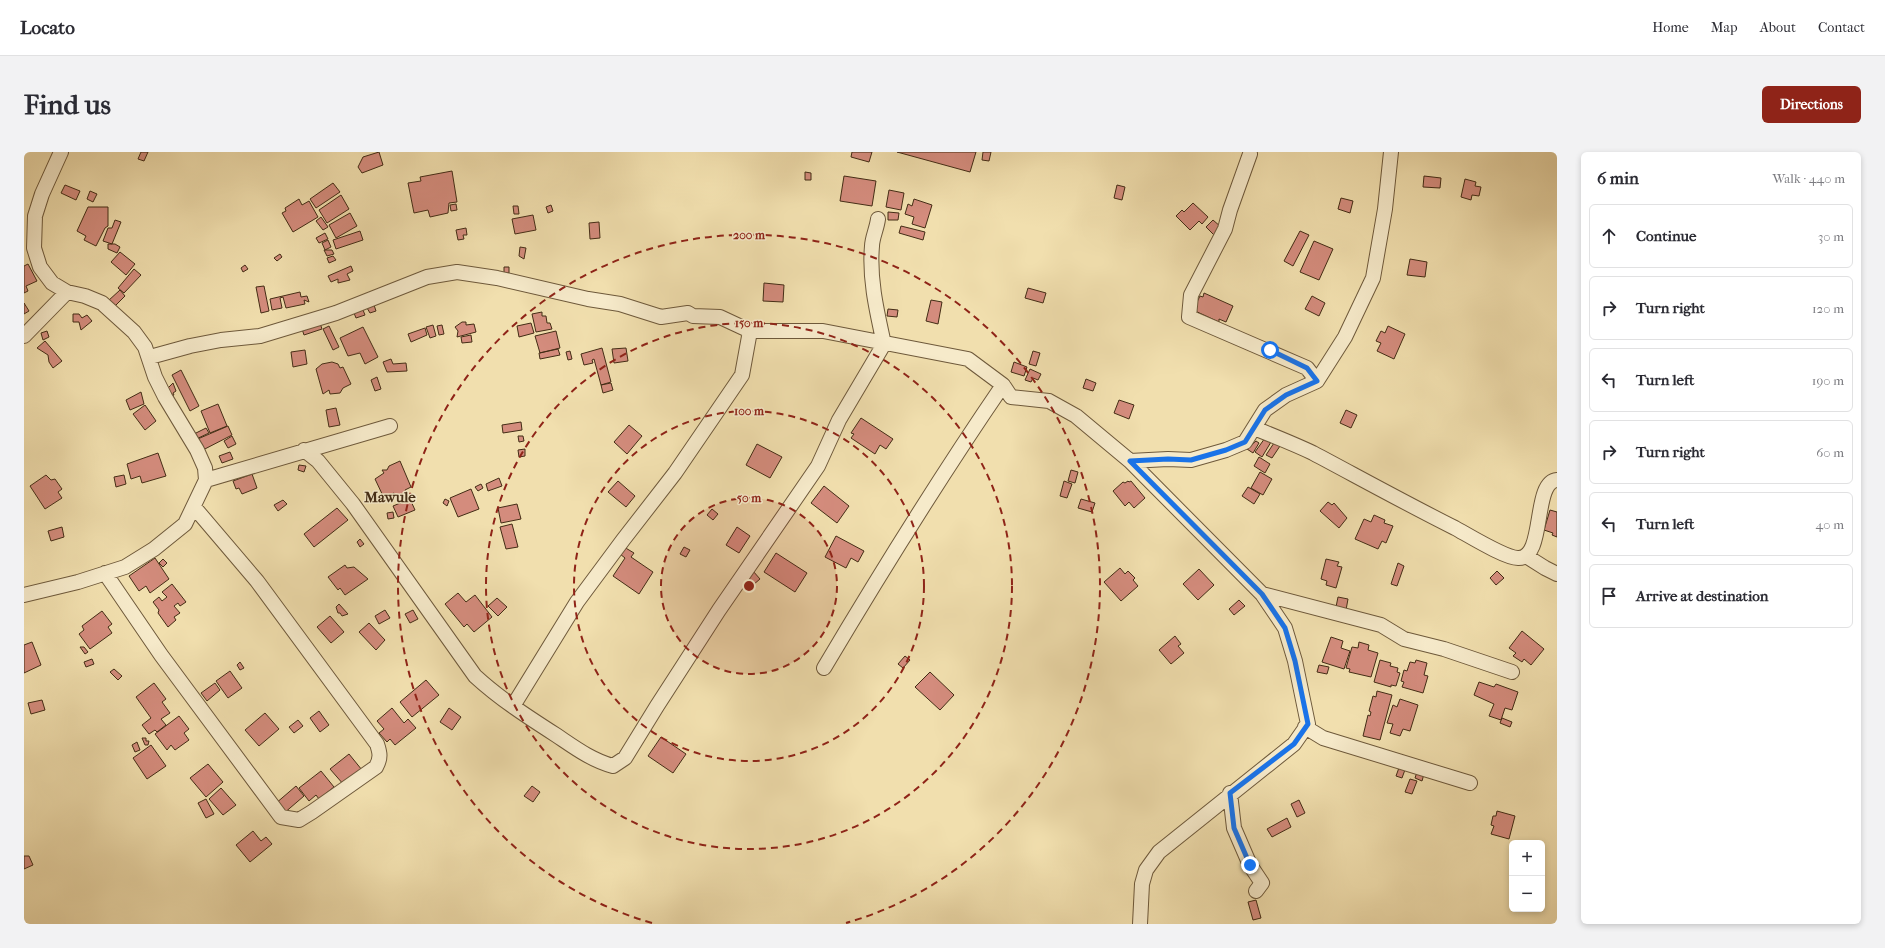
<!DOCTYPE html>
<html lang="en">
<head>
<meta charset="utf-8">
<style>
  body { margin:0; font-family:"IM FELL French Canon",serif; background:#f2f2f3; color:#2b2b33 }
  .controls { position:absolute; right:12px; bottom:12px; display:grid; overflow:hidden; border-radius:6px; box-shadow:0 2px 6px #0003 }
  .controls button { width:36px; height:36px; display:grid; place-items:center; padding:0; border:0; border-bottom:1px solid #e1e1e2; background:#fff; color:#2b2b33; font:20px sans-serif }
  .stop { position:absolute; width:12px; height:12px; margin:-9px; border:3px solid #1a73e8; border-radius:50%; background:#fff }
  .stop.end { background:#1a73e8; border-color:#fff; box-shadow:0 1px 4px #0008 }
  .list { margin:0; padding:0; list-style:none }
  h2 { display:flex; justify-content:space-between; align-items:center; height:52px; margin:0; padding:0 16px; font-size:17px }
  h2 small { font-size:13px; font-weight:400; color:#7c7c81 }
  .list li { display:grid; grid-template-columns:26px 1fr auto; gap:12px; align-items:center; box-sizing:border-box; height:64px; margin:0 8px 8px; padding:0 8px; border:1px solid #e1e1e2; border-radius:6px }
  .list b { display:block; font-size:15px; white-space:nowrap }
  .list em { font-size:13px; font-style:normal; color:#7c7c81 }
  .icon { flex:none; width:22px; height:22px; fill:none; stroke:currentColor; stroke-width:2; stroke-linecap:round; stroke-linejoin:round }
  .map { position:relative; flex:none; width:1533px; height:772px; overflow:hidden; border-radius:6px }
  header { display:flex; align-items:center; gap:24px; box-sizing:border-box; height:56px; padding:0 20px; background:#fff; border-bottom:1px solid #e1e1e2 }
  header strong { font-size:19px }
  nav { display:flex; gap:22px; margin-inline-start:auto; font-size:14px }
  .intro { display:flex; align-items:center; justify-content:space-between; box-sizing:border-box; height:96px; padding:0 24px }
  h1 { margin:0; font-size:28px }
  .button { padding:10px 18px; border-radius:6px; background:#8f2418; color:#fff; font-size:14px; font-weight:700 }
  main { display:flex; gap:24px; padding:0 24px }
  aside { flex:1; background:#fff; border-radius:6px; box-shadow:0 2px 6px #0003 }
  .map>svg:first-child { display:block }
  .building { fill:#d48c7d; stroke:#432c15 }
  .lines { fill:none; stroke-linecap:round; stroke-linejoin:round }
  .minor-casing { stroke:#6e593b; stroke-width:16 }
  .minor { stroke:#f6eaca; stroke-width:14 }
  .route { stroke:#1a73e8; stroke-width:5 }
  .ring { fill:none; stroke:#8f2418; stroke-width:2; stroke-dasharray:7 5 }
  .labels { text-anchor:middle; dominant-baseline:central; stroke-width:3; stroke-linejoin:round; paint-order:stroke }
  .quarter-label { font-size:15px; font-weight:bold; fill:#432c15; stroke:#f6eaca }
  .centre { fill:#8f2418; stroke:#f6eaca; stroke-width:2 }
  .ring-label { font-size:12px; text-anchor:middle; font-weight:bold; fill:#8f2418; stroke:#f6eaca; stroke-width:3; stroke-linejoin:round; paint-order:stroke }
</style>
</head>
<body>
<header>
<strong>Locato</strong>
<nav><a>Home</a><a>Map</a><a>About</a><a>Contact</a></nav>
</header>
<div class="intro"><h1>Find us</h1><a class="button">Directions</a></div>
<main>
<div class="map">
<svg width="1533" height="772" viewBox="0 0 1533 772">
  <rect width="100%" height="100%" fill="#f1dfae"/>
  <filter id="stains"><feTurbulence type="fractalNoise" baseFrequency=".005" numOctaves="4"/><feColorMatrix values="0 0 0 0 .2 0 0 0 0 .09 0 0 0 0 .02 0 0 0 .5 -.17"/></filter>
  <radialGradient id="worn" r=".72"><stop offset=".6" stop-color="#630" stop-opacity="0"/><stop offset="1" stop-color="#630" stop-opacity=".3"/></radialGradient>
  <!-- building -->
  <path class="building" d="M117,0H124L120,9L114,7Z
    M355,0L359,13L338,21L334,15L339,5Z
    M828,0H848L845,10L827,5Z
    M873,0H952L946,20Z
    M959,0H967L965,9L958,8Z
    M428,19L433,50L425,51L424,61L406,65L404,58L390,61L384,31L397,29L396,25Z
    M781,20L787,21V28H781Z
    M820,24L852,29L848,54L816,49Z
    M1400,24L1417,26L1416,36L1399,35Z
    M1441,27L1452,30L1451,34L1457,35L1455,44L1448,43L1447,48L1437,45Z
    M309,31L316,40L292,56L286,47Z
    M41,33L56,39L52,48L37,41Z
    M1093,33L1101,35L1098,48L1090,46Z
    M865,38L880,41L877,58L862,55Z
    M66,39L73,42L69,50L63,47Z
    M317,43L325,57L303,71L295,58Z
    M1317,46L1329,49L1326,61L1314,57Z
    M275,47L278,53L285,49L294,65L269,80L258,61L262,59L261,56Z
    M890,47L908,53L901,76L888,72L890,65L881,62L884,52L888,54Z
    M1169,51L1184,65L1178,72L1175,69L1166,78L1152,64L1158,58L1160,60Z
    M432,52L433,58L427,59L426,53Z
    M527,53L529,59L524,61L522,55Z
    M489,54H494L495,62H490Z
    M64,55H84V74L81,76L72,94L60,88L62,84L53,79Z
    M864,60L875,61L874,68H864Z
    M326,61L333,74L312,86L305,73Z
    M509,63L512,78L491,82L488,67Z
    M297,65L304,75L299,78L292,69Z
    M91,68L97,70L88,92L79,89L84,76H88Z
    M1189,68L1197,75L1190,83L1182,75Z
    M575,70L576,86L566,87L565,71Z
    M877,74L901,80L899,88L875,81Z
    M442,76L443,83H439L440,87L434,88L432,78Z
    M336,79L339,88L312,97L309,88Z
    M1276,79L1285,83L1269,114L1260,109Z
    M301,81L304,87L295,91L292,86Z
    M304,88L307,95L301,98L298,91Z
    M1290,89L1309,97L1295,128L1276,120Z
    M84,92H91L96,95L93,101L84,97Z
    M496,95L502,96L500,107L495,104Z
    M300,98H308L310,102L303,104Z
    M96,100L111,112L102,123L87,110Z
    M256,102L258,105L253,109L250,106Z
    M309,104L312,108L305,111L303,106Z
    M1386,107L1403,110L1401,125L1383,123Z
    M4,112L13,129L2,134L4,139L0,141V114Z
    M221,113L224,117L219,120L217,116Z
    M327,114L329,119L323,122L326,128L314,131V127L307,130L304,124Z
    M480,115H485V121H480Z
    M110,117L117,123L100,141L94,136Z
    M740,131L760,133L759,150L739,149Z
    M240,134L245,159L237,161L232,135Z
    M1004,136L1022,141L1019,151L1001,146Z
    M96,138L101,144L90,155L84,149Z
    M276,140L277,145L283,144L285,150L280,148L281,152L262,156L259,145L256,146L258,156L248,158L246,147Z
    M1180,141L1209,154L1202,170L1195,167V170L1169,158L1176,144L1179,145Z
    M1288,144L1301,151L1295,164L1281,157Z
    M907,148L918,150L914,172L902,169Z
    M0,151L5,159L0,162Z
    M350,153L352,159L346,161L343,156Z
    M864,157L874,158L873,165L863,164Z
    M339,158L341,163L332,166L330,161Z
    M518,160V164H522L523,171H526L528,177L512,180L508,162Z
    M49,162H55L58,166L63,163L68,169L57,178L55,170H49Z
    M438,170H442V173L450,172L452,180L433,185L434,179L431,175Z
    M296,171L298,177L280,183L278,177Z
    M507,171L510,181L495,185L493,174Z
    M409,173L412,184L406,186L402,175Z
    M418,173L420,182L415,183L413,174Z
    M305,174L315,195L309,198L299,177Z
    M1364,174L1381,182L1370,207L1353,199L1357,191L1352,189L1357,179L1361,181Z
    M339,175L354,205L341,212L336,201L324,204L316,186Z
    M401,176L403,183L387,190L384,182Z
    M23,179L25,185L19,188L17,181Z
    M532,179L536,196L516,201L511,184Z
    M447,183L448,190L438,191L437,185Z
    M21,189L38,209L29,216L25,210L24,203L13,196Z
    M578,196L587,230L577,233L570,207L568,208L569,211L560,213L557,202Z
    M602,196L604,209L590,211L588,197Z
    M534,197L536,203L516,207L515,201Z
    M281,198L283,212L269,215L267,200Z
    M546,199L548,207L544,208L542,200Z
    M1009,199L1016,201L1012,214L1005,212Z
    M367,207L369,212L382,211L383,219L363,220L359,210Z
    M308,210L314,212L316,216L319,215L327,232L319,236L316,241L306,242L305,238L299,242L292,217L298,212Z
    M990,210L1003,215L1000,224L987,220Z
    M1006,217L1017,222L1014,228L1009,226L1007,230L1001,228Z
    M157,218L175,254L166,259L148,223Z
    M353,225L357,237L351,239L347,228Z
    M1062,227L1072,231L1069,239L1059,236Z
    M149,231L152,239L149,241L150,243L148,244L141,239Z
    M587,231L589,238L579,241L577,233Z
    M117,240L120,252L106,258L102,248Z
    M1095,248L1110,253L1105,267L1090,261Z
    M194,252L203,274L186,281L177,259Z
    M121,253L132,269L121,278L109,262Z
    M312,256L316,273L305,275L302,258Z
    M1322,258L1333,263L1327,276L1316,271Z
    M837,266L869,287L862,297L856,293L851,302L827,286L830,282L827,281Z
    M497,270L498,278L479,281L478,273Z
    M605,273L618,284L603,302L590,290Z
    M204,274L208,283L175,300L169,289Z
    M182,276L185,281L168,289L166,284Z
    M208,284L212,292L204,296L200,289Z
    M494,284H499L500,289L495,290Z
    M1241,286L1247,290L1238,305L1231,300Z
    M1232,289L1235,291L1229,301L1223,297Z
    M1250,291L1256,294L1248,306L1242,303Z
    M733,292L758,305L746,326L722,313Z
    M501,297V304L495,305L494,298Z
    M206,300L209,307L198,311L195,304Z
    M134,301L142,324L118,331L116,324L107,327L103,312Z
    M1235,305L1246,312L1241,321L1230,314Z
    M376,309L387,335L381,338L382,340L371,345L370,341L360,346L351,327L360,321L358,318H363L365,314Z
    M275,313L282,314L280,320L274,318Z
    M1047,318L1054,320L1051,331L1044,329Z
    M1236,320L1248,327L1239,343L1227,336Z
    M228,322L233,336L218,342L215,336L212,337L209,329Z
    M22,323L27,328L31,327L38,337L34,340L38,346L21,357L6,334Z
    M100,323L102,332L92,335L90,325Z
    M475,326L478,334L464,339L462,332Z
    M594,329L611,344L602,355L584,340Z
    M1040,329L1048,332L1043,346L1036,344Z
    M1104,329L1105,330L1107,329L1121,346L1110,356L1105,350L1101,354L1089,339L1099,330L1101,331Z
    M457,332L459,336L454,339L451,335Z
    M800,334L825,354L813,371L787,351Z
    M1224,335L1236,342L1230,352L1218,344Z
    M447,337L455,357L434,365L426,346Z
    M386,347L391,358L374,365L369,354Z
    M421,347L425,349L423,354L419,351Z
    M1057,347L1071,351L1068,360L1054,356Z
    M259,348L263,352L254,359L250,353Z
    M1304,350L1308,353L1310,351L1323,366L1315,376L1296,359Z
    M493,352L497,367L477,371L474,356Z
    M313,356L324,368L290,395L280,382Z
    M688,357L694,362L689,368L683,363Z
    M1526,358L1533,360V385L1528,383L1529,381L1520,378Z
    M369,360L370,366L364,367L363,361Z
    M1350,363L1361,368L1360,371L1369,374L1362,391L1358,389L1354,397L1331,387L1340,367L1347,370Z
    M488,372L494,395L482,397L476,375Z
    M38,375L40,385L27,389L24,379Z
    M713,375L726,384L715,401L702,393Z
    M812,384L840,399L834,410L827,406L822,416L801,405Z
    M336,387L340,392L336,395L333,390Z
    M600,395L610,401L607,405L629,420L615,442L589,424L601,406L596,402Z
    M660,395L666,398L662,405L656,402Z
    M752,401L783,421L771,440L740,420Z
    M131,406L145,427L126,441L122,434L115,439L105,424Z
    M139,407L143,411L139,415L135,411Z
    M1302,407L1315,410L1313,414L1318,415L1312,436L1302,433L1303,429L1297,427Z
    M1374,411L1380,414L1373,434L1367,432Z
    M321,413L323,416L330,415L344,427L321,443L316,436L314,438L304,425Z
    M1096,416L1101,422L1104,419L1111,426L1109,428L1114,434L1097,449L1080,430Z
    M1175,417L1190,433L1174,448L1159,432Z
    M729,419L736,427L729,433L722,426Z
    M1473,419L1480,426L1472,433L1466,426Z
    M148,432L162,450L156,454L154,451L150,454L156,461L150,465L152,468L144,475L134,461L135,458L129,450L135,445L138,449L143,445L138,440Z
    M434,441L442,450L451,443L468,465L450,480L443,472L440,475L421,452Z
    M1314,445L1324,447L1322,458L1312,455Z
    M473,446L483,455L474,464L464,454Z
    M1215,448L1221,454L1210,463L1205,457Z
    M315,452L324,462L318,464L316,461H314L312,455Z
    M361,458L366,466L355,472L351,464Z
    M389,458L394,467L386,471L381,462Z
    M78,459L88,472L84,475L88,481L66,497L55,482L60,478L58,474Z
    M306,464L320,480L307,491L293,475Z
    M345,471L361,488L352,498L335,480Z
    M1498,479L1520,497L1507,513L1500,507L1498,510L1489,504L1492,501L1485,496Z
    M1151,484L1157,492L1154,494L1160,501L1147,512L1135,498Z
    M1307,485L1319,489L1317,496L1326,499L1320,517L1298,510Z
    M8,490L17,513L0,521V493Z
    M1335,490L1345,493L1344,498L1354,501L1347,525L1325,520L1326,517L1322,516L1328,495L1334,496Z
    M56,495H60L64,500L61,502Z
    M881,504L886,508L879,516L874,512Z
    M68,507L70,512L62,515L60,510Z
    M1356,508L1367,511L1366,514L1374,516L1373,520L1376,521L1372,534L1367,533V535L1350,530Z
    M1392,508L1403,511L1400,523L1404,524L1399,541L1378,535L1380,530L1377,529L1380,518L1383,519L1386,510L1391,511Z
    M216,510L220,516L216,518L213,513Z
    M1295,513L1305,515L1303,522L1293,520Z
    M90,517L98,524L94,528L86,520Z
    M206,519L218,536L204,546L192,529Z
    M906,520L930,543L916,558L891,535Z
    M402,528L415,543L388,565L376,550Z
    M1455,530L1470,535L1472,532L1494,540L1488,558L1481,556L1477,568L1465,564L1470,552L1450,543Z
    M130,531L142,547L138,550L146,561L137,567L142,573L133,580L131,578L125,582L118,573L127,566L112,545Z
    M191,531L196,538L183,549L177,541Z
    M1353,539L1368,543L1356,588L1339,584L1344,563L1346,564L1347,560L1345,559L1349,544L1352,545Z
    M1376,547L1394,553L1386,579L1379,577L1376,584L1366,581L1369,572L1363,571L1369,553L1373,555Z
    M18,548L21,558L7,562L4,551Z
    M368,556L380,571L384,567L392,576L371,593L366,587L363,590L355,581L360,577L353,569Z
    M425,556L437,565L428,578L416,570Z
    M295,559L305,573L296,580L286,566Z
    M241,561L255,577L235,594L221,578Z
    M155,564L165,577L160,581L165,588L151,598L147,593L143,598L131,582Z
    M1478,566L1488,570L1486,575L1476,571Z
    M274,568L279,574L270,581L265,575Z
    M637,585L662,602L649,621L624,604Z
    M118,586H122V589H125L124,593H121Z
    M113,590L116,598L111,600L108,593Z
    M127,593L142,614L123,627L109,606Z
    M325,602L338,618L320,633L306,617Z
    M184,612L199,630L182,645L166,626Z
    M1376,613L1382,615L1378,626L1372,624Z
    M297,619L310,635L295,647L292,643L285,649L275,636Z
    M1393,620L1400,622L1398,629L1391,626Z
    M1386,627L1393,629L1388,642L1381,640Z
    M272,634L280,644L259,662L251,652Z
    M508,634L516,640L509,650L500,644Z
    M197,636L212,653L199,663L185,647Z
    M182,647L190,662L182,666L174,651Z
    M1275,648L1281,661L1273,665L1267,652Z
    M1473,659L1491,664L1485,687L1467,682L1470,674L1467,673L1469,664H1472Z
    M1263,666L1267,675L1248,685L1243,677Z
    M229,679L237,689L242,685L248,692L226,710L212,693Z
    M0,704H5L9,713L0,717Z
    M1232,748L1237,766L1229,768L1224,750Z"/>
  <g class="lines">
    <!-- minor casing -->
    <g class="minor-casing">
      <path id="minor" d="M1226,2L1206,58L1201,77L1167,143L1165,165L1283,216L1293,229
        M0,184L43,140
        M126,205L166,194L197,188L236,184L312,161L403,125L433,120L473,126L564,147L596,152L637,165L664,161L669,164L696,165L726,179H799L944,207L979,233L987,245L1025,249L1052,264L1106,309L1238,442L1261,476L1271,509L1284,572L1270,592L1135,700L1122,718L1118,732L1116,772
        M1230,276C1250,284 1270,292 1289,301C1336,326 1383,352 1431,376C1444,383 1481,406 1494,406C1522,407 1508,330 1533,328
        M280,298L294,309L329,352L451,524C476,547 504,565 532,583C550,595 567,608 589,614L601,606L633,554L695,458L794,314L815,268L860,192C853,160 845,127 848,94C848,86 853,76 854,67
        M1106,309L1144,307L1167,308L1202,298L1221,290L1241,258L1262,243L1293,229L1321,185L1349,126L1361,57L1367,0
        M182,328L366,274
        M1502,404L1521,416L1533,422
        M81,421L137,503L257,665L275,668L288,660L352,615C357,606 356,601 353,592L233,429L170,355
        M1238,442L1357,473L1380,487L1420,497L1488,520
        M0,443L54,430L101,415L130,397L161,372L182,328L181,316L173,298L141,245L131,225L121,195L110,180L78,151L61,144L43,140L28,131L16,115L10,96L11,64L18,42L37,0
        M800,516C857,420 916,325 979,233
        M489,554L553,450L599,388L651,321L718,223L726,179
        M1281,575L1299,586L1446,631
        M1206,641L1210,676L1226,713L1238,731L1232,739"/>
    </g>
    <!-- minor -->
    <use href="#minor" class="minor"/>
  </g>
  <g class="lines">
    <!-- route -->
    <path class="route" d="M1226,713L1210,676L1206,641L1270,592L1284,572L1271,509L1261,476L1238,442L1106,309L1144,307L1167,308L1202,298L1221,290L1241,258L1262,243L1293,229L1283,216L1246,198"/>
  </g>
  <!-- distance rings -->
  <circle cx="725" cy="434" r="88" fill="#8f2418" fill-opacity=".12"/>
  <g class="ring">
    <circle cx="725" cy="434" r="88"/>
    <circle cx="725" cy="434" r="175"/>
    <circle cx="725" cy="434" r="263"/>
    <path d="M628 771A351 351 0 1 1 822 771"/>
  </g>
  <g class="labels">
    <!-- quarter labels -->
    <g class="quarter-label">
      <text x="366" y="345">Mawule</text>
    </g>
  </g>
  <circle cx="725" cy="434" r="6" class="centre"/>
  <g class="ring-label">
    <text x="725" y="87">200 m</text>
    <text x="725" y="175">150 m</text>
    <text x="725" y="263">100 m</text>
    <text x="725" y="350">50 m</text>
  </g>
  <rect width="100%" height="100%" filter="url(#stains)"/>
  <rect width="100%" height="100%" fill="url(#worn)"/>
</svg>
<div class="controls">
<button>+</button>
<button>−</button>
</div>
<div class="stop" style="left:1246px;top:198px"></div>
<div class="stop end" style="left:1226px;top:713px"></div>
</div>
<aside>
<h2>6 min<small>Walk · 440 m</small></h2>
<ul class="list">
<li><svg class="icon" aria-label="ahead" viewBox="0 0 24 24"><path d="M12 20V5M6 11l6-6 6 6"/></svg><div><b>Continue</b></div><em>30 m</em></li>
<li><svg class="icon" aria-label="right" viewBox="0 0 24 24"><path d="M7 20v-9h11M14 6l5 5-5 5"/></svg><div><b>Turn right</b></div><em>120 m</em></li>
<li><svg class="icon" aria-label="left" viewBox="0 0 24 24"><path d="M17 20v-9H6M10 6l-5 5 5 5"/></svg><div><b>Turn left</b></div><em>190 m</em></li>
<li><svg class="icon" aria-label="right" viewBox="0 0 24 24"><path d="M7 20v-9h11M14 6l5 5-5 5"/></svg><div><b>Turn right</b></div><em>60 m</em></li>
<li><svg class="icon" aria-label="left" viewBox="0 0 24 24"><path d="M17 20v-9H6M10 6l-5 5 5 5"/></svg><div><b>Turn left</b></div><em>40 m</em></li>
<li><svg class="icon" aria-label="arrive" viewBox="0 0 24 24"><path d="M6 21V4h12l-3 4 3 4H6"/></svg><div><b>Arrive at destination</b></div></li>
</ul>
</aside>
</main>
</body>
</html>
